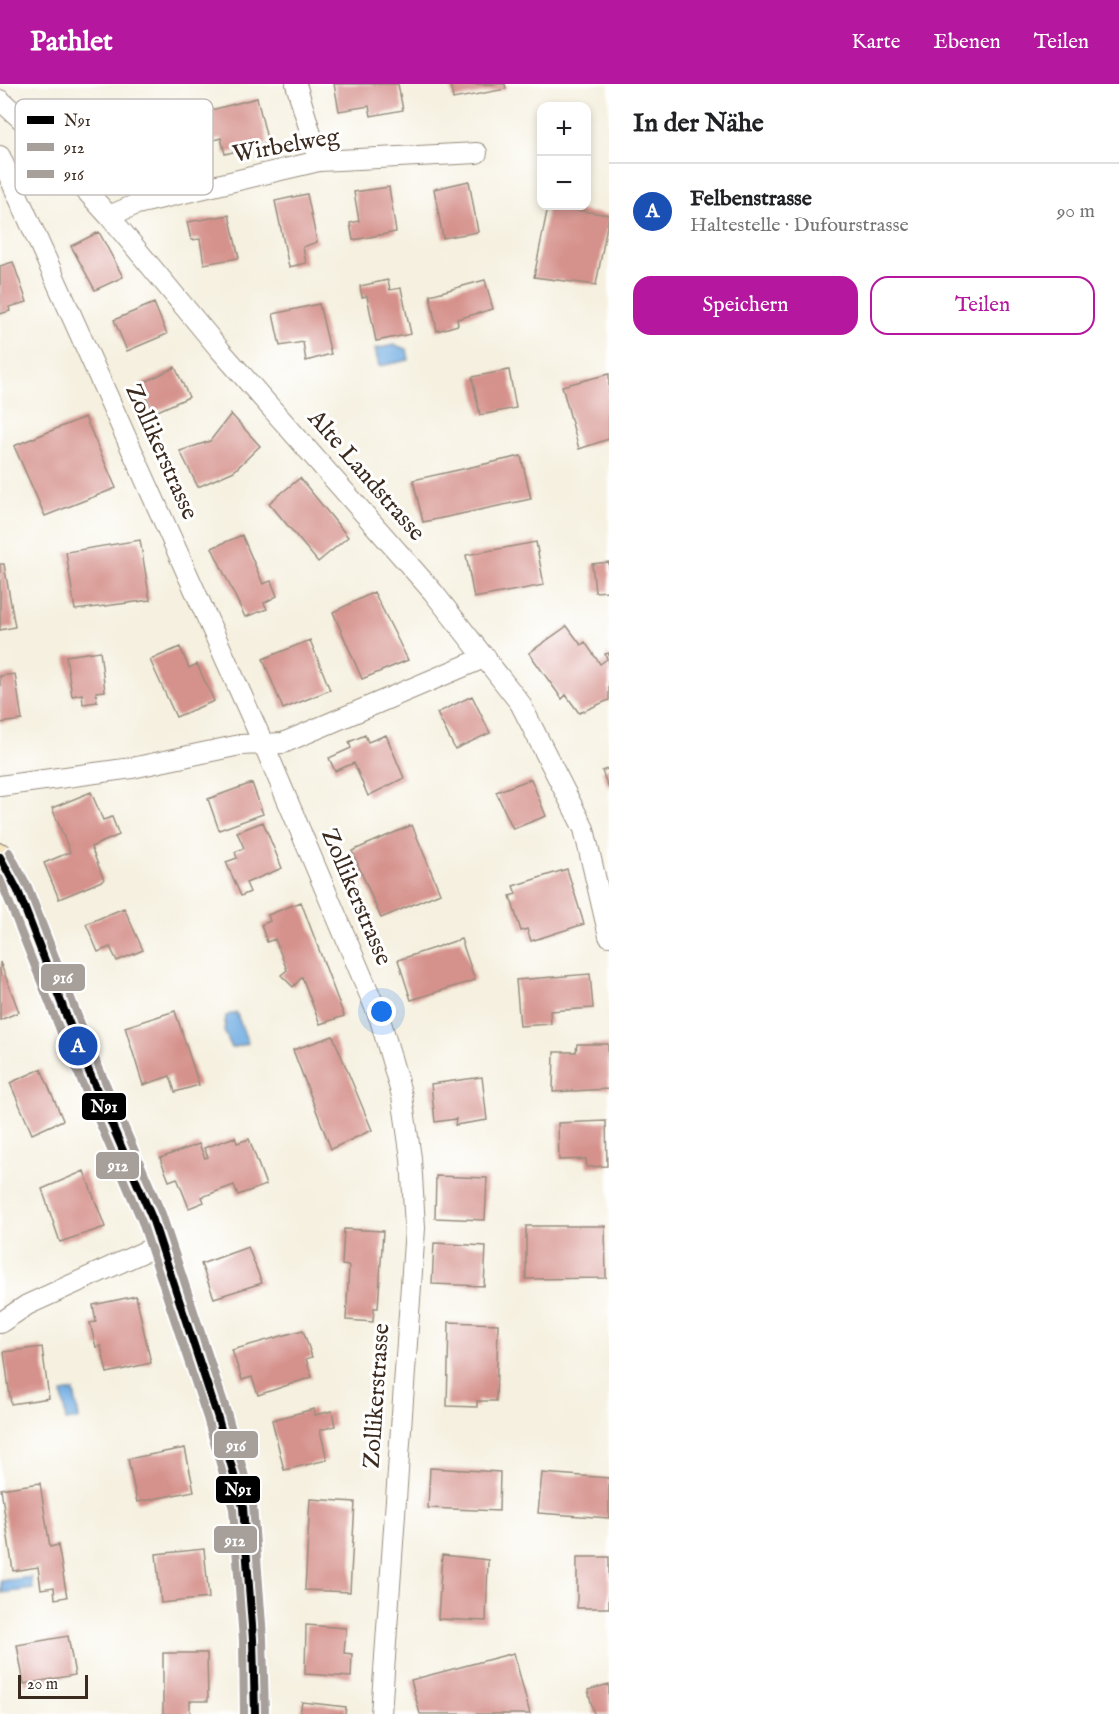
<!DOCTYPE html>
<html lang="de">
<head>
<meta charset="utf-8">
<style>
  body { margin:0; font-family:"IM FELL English",serif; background:#f2f2f2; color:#202124 }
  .controls { position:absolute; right:18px; top:18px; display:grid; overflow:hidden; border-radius:12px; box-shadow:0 3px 9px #0003 }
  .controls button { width:54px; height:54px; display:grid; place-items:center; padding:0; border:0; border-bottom:2px solid #e0e0e0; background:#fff; color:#202124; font:30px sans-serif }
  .scale { position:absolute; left:18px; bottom:15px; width:70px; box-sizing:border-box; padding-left:6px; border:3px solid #3b2a1e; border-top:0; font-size:16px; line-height:21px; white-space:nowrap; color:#3b2a1e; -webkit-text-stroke:4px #fff; paint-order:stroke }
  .you { position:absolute; left:382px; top:928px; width:21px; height:21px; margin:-15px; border:4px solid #fff; border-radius:50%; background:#1a73e8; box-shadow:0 0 0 9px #1a73e833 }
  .badge { display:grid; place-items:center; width:39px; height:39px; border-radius:50%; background:#b5179e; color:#fff; font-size:20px; font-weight:700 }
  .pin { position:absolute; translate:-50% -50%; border:3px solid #fff; box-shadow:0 2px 6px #0006 }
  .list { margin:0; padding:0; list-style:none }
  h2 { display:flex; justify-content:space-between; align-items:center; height:78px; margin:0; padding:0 24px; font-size:26px }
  h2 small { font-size:20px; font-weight:400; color:#757577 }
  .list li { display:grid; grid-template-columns:39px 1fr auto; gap:18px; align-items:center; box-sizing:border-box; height:96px; padding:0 24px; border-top:2px solid #e0e0e0 }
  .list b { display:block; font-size:22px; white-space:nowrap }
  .list p { margin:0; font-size:20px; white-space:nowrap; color:#757577 }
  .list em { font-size:20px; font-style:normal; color:#757577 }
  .actions { display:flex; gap:12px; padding:18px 24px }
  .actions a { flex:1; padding:14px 0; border:2px solid #b5179e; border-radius:18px; text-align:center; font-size:21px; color:#b5179e }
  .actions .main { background:#b5179e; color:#fff }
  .map { position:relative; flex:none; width:609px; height:1630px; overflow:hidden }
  header { display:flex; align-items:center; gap:36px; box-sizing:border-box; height:84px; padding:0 30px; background:#b5179e; color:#fff }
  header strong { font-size:28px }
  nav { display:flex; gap:33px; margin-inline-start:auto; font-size:21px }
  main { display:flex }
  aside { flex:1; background:#fff }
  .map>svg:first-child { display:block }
  .water { fill:#6face1; stroke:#556b80; stroke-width:1.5 }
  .building { fill:#d5918b }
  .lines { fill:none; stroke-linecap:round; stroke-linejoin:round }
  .minor-casing { stroke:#988d7e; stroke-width:22 }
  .secondary-casing { stroke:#988d7e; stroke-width:30 }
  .minor { stroke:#fff; stroke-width:20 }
  .secondary { stroke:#f7e8c3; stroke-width:27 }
  .bus-1-casing { stroke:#fff; stroke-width:12 }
  .bus-2-casing { stroke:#fff; stroke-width:12 }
  .bus-3-casing { stroke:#fff; stroke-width:12 }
  .bus-1 { stroke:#000; stroke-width:8 }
  .bus-2 { stroke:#a79f9a; stroke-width:8 }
  .bus-3 { stroke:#a79f9a; stroke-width:8 }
  .labels { text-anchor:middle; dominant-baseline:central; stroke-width:6; stroke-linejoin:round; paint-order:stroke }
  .street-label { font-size:24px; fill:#3b2a1e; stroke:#fff }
  .key { fill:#fff; stroke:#c4bfbc; stroke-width:1.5 }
  .key-label { font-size:16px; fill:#3b2a1e }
  .line-badge { stroke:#fff; stroke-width:2 }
  .badge-label { font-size:16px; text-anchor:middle; font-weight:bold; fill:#fff }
</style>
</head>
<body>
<header>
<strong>Pathlet</strong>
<nav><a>Karte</a><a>Ebenen</a><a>Teilen</a></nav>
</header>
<main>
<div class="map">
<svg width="609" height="1630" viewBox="0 0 609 1630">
  <rect width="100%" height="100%" fill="#fff"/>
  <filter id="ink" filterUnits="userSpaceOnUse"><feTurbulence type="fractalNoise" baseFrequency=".0167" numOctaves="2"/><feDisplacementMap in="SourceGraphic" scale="12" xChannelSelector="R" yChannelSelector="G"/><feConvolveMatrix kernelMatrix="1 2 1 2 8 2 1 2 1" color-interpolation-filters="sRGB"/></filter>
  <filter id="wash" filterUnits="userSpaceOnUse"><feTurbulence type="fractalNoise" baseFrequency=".008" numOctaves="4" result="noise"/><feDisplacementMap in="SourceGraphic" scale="24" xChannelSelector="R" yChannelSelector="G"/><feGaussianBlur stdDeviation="1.35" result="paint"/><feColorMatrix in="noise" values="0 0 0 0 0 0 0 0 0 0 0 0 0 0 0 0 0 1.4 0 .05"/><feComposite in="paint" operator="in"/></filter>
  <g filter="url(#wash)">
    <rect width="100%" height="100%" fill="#f5f0df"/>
    <!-- water -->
    <path class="water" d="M394,261L407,265L409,276L379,282L375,265Z
      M236,928L248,959L232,964L224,947L226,932Z
      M74,1307L79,1335L66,1337L62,1309Z
      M31,1493L33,1505L2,1509L1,1497Z"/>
    <g id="blocks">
      <!-- building -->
      <path class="building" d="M334,0H398L403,26L371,32L369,22L339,27Z
        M450,0H505L506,5L453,15Z
        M257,14L268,59L225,70L221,54L203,59L196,30Z
        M469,97L478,148L443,154L434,105Z
        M389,103L396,148L353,156L350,139L359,137L354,108Z
        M307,110L317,158L303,163L306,179L289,183L275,117Z
        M548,122L609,131L596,201L534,193Z
        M229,131L239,174L204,180L200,155L191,156L187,138Z
        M99,148L123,193L95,206L71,162Z
        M13,178L27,218L9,223L10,227L0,230V182Z
        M388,196L390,206L401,204L411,250L376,257L367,212L362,213L360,202Z
        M485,196L493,225L457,235L458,241L437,247L430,211Z
        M154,219L167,250L127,267L114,236Z
        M319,220L331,270L306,277L303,258L280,262L273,230Z
        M175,283L189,313L153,329L141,300Z
        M509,286L516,324L480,331L472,293Z
        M609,290V355L579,365L562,302Z
        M231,330L260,362L234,387L198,403L180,367L210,357Z
        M85,333L116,404L45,432L14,362Z
        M521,372L531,415L423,438L413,396Z
        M300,394L348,453L318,478L269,419Z
        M242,451L263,500L271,497L277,512L264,519L267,525L245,533L212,464Z
        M140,456L150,516L75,526L66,468Z
        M536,458L544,501L474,514L466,471Z
        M609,478V507L595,508L592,480Z
        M0,480H4L15,543L0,546Z
        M374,508L408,576L362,595L333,528Z
        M567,542L581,561L585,558L600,580L607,575L605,570L609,569V616L579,629L566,611L562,615L529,569Z
        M310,556L330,606L283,625L263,575Z
        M180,563L189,584L197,580L214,617L176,633L150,576Z
        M100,567L105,607L96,608L97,618L83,620L82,610L72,612L66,572Z
        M15,590L22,636L0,639V592Z
        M472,612L490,649L455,665L437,629Z
        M365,651L368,658L386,651L404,694L368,712L354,679L335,687L329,674L351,664L349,658Z
        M609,684V705L602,687Z
        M531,695L546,732L513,745L496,708Z
        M252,699L263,730L219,746L208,715Z
        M91,708L103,736L112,733L119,751L91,763L104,796L59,815L44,779L70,768L52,724Z
        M263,738L282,784L246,799L250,808L241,812L226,778L237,774L235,768L244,764L237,748Z
        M412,741L440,809L381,834L352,767Z
        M567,785L584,840L531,857L527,845L521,847L510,812L516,810L513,802Z
        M301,818L344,932L320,940L302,893L293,903L281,891L287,886L275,855L267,858L261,841L270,837L268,831Z
        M124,824L143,866L117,877L110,863L98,868L86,840Z
        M461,855L475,896L411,916L398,876Z
        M0,878L19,928L0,936Z
        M590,890L593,924L550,927L551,940L520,942L516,896Z
        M175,927L199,1001L175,1008L170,992L143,1001L125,943Z
        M333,952L372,1046L331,1065L293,966Z
        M577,960H608L609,1005L553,1008L554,968H576Z
        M41,985L63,1036L32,1050L10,999Z
        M482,993L487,1036L455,1041L456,1035L435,1038L431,1000Z
        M606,1037L607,1082L587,1083L586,1075L559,1076L558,1039Z
        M235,1053L237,1059L249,1055L266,1101L238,1111L234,1101L202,1113L204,1118L189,1124L177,1094L169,1097L160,1074L199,1060L205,1074L208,1073L204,1064Z
        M84,1087L105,1143L60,1158L42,1105Z
        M436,1092L487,1094L485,1136L435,1134Z
        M526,1142H605L606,1194L526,1195Z
        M344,1145L383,1147L378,1224H374L373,1238L346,1236L349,1182L342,1181Z
        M434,1159L486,1162L484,1202L432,1200Z
        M248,1163L262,1199L214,1214L201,1180Z
        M136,1212L151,1279L107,1289L101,1262L96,1263L90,1239L96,1238L93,1221Z
        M449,1238L498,1240L496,1317H477V1323L447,1322Z
        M303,1246L312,1273L306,1275L312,1293L258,1311L252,1293L242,1296L232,1266Z
        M42,1263L49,1314L11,1320L4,1268Z
        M314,1325L315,1331L332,1327L335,1342L320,1346L327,1376L284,1386L272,1336Z
        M185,1364L194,1407L137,1418L128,1375Z
        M430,1384L500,1388L499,1427L428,1424Z
        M542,1389L609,1394V1434L538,1429Z
        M40,1399L50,1463L58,1461L67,1513L55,1515L54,1503L41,1505L38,1483L13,1487L1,1405Z
        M310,1415L355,1418L350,1508L305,1506Z
        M204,1465L209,1514L161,1519L156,1470Z
        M442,1471L488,1476L486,1537L438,1535Z
        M577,1473H609V1524H577Z
        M306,1541L346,1544L344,1569L352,1570L351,1593L305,1590Z
        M68,1552L75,1591L24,1600L17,1561Z
        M163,1569H207L208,1617H190V1630H163Z
        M514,1569L530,1630H420L411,1596Z
        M609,1600V1630H594L588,1606Z
        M302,1618L346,1623L345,1630H300Z"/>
    </g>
  </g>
  <g filter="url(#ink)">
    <use href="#blocks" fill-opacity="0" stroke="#988d7e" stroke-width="1.5"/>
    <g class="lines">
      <!-- minor casing -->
      <g class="minor-casing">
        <path id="minor" d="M296,0L319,77
          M0,16L20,34L109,132L221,267L433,508L520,619L584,745L609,852
          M0,72L264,661L380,935L402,1012L411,1074L415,1144L381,1630
          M109,132L137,120L319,77L477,69
          M0,702L132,684L240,661L283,659L486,573
          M0,1239L27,1221L161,1160"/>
      </g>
      <!-- secondary casing -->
      <g class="secondary-casing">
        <path id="secondary" d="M0,773L18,807L78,962L152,1134L217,1331L243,1423L253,1555L255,1630"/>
      </g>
      <!-- minor -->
      <use href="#minor" class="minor"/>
      <!-- secondary -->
      <use href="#secondary" class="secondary"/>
      <!-- bus-1 casing -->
      <g class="bus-1-casing">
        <path id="bus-1" d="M0,773L18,807L78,962L152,1134L217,1331L243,1423L253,1555L255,1630"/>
      </g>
      <!-- bus-2 casing -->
      <g class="bus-2-casing">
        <path id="bus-2" d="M0,795L68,966L142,1138L207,1334L233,1425L243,1556L244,1630"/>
      </g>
      <!-- bus-3 casing -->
      <g class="bus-3-casing">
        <path id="bus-3" d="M9,768L28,803L88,958L162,1130L227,1328L253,1421L263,1554L265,1630"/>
      </g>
      <!-- bus-1 -->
      <use href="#bus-1" class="bus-1"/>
      <!-- bus-2 -->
      <use href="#bus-2" class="bus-2"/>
      <!-- bus-3 -->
      <use href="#bus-3" class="bus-3"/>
    </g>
  </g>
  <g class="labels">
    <!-- street labels -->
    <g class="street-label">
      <text transform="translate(286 62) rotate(-10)">Wirbelweg</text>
      <text transform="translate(161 368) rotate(66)">Zollikerstrasse</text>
      <text transform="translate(366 392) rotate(49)">Alte Landstrasse</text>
      <text transform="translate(356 813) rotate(67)">Zollikerstrasse</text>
      <text transform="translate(377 1312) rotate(-86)">Zollikerstrasse</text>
    </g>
  </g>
  <!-- legend -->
  <rect x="15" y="15" width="198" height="96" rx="9" class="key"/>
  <rect x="27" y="32" width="27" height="8" fill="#000"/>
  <rect x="27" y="59" width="27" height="8" fill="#a79f9a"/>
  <rect x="27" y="86" width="27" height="8" fill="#a79f9a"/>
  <g class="key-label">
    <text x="64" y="42">N91</text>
    <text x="64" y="69">912</text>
    <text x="64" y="96">916</text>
  </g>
  <g class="line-badge">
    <rect x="40" y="879" width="46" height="29" rx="6" fill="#a79f9a"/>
    <rect x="81" y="1008" width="46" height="29" rx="6" fill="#000"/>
    <rect x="95" y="1067" width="45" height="29" rx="6" fill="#a79f9a"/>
    <rect x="213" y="1346" width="46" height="29" rx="6" fill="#a79f9a"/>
    <rect x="215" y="1391" width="46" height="29" rx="6" fill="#000"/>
    <rect x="213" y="1441" width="45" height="29" rx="6" fill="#a79f9a"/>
  </g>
  <g class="badge-label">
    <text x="63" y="899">916</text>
    <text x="104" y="1028">N91</text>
    <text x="118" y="1087">912</text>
    <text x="236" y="1367">916</text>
    <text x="238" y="1411">N91</text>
    <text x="235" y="1462">912</text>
  </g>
</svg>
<div class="controls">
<button>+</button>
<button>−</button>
</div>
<div class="scale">20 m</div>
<div class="you"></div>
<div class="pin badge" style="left:78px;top:962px;background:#1a4fb4">A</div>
</div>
<aside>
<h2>In der Nähe<small></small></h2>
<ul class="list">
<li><span class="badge" style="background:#1a4fb4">A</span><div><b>Felbenstrasse</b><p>Haltestelle · Dufourstrasse</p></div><em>90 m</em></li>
</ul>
<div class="actions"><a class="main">Speichern</a><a>Teilen</a></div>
</aside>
</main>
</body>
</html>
